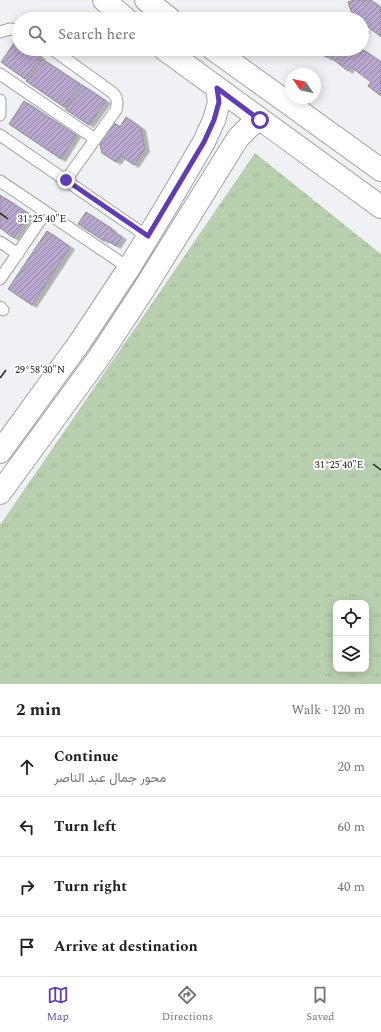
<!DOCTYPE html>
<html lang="en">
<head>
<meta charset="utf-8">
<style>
  body { margin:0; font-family:Spectral,Vazirmatn,serif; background:#f2f2f2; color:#202124 }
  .controls { position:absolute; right:12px; bottom:12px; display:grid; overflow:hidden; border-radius:8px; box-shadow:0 2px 10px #0003 }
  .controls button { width:36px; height:36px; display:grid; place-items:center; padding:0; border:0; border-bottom:1px solid #e0e0e0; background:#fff; color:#202124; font:20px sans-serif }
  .compass { position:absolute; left:285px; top:68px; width:36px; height:36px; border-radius:50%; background:#fff; box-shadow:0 2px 10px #0003; rotate:304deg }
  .stop { position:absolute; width:12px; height:12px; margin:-9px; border:3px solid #603db5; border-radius:50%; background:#fff }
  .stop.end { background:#603db5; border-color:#fff; box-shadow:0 1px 4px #0008 }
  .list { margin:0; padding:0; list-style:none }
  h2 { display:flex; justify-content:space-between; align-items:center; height:52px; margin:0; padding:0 16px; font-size:17px }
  h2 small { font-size:13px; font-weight:400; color:#757577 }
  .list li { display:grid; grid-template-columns:26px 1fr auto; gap:12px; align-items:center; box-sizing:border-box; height:60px; padding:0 16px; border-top:1px solid #e0e0e0 }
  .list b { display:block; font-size:15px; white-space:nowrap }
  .list p { margin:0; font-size:13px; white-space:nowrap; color:#757577 }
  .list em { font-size:13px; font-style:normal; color:#757577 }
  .icon { flex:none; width:22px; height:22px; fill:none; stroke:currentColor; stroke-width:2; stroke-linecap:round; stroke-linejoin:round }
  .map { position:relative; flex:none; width:381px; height:684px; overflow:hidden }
  .search { position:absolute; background:#fff; box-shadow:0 2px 10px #0003; left:12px; right:12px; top:12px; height:44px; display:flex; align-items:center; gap:10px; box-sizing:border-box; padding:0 14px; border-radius:22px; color:#757577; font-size:15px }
  .sheet { height:292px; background:#fff }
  nav { display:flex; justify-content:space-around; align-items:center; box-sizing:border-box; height:56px; border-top:1px solid #e0e0e0; background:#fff; font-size:11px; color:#757577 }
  nav a { display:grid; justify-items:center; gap:2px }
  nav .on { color:#603db5 }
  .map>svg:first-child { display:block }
  .grass { fill:url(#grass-tufts); fill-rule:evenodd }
  .building { fill:url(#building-hatch); stroke:#908f92; filter:url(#shadow) }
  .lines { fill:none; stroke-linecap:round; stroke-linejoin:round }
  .service-casing { stroke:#a2a2a6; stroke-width:13 }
  .minor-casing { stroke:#a2a2a6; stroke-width:24 }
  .tertiary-casing { stroke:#a2a2a6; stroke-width:24 }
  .service { stroke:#fff; stroke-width:11 }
  .minor { stroke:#fff; stroke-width:22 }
  .tertiary { stroke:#fff; stroke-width:22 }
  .route { stroke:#603db5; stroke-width:5 }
  .ticks { fill:none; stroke:#202021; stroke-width:1.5 }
  .ticks-label { font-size:10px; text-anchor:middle; fill:#202021; stroke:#fff; stroke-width:4; stroke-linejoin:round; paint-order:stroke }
</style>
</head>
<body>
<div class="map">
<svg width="381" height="684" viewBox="0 0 381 684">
  <defs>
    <pattern id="grass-tufts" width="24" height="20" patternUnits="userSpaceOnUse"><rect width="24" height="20" fill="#b9d0ae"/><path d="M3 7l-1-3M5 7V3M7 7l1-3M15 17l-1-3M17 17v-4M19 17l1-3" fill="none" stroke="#9fb295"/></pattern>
    <pattern id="building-hatch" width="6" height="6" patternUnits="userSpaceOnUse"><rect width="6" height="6" fill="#b8a8cd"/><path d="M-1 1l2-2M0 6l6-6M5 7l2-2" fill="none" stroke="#9588a6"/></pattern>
    <filter id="shadow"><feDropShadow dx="4.5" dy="2.5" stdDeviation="0" flood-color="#0004"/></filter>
  </defs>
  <rect width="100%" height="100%" fill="#f0f1f4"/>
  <!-- grass -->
  <path class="grass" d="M255,153L381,254V684H0V525ZM336,603H366V669H336Z"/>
  <!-- building -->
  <path class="building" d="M354,0H371L381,8V37L367,26L362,34L367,26L362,22V19H358L352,14L348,2Z
    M16,40L19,42V49H29L41,57L25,79L1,62Z
    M325,49H362L381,62V96L368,86L371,82L351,67L348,71L330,57H325Z
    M42,59L80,84L64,107L26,81Z
    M82,85L106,101L89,125L65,109Z
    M24,101L76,135L61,159L9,124Z
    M126,117L141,128L145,149L134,165L121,156L116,162L102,153L99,141L113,122L120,127Z
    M0,195L29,214L14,238L0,228Z
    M86,212L112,229L111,230L122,237L116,246L105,239L104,241L78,224Z
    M47,231L70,247L32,305L8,289Z"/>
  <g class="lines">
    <!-- service casing -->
    <g class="service-casing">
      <path id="service" d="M0,32L10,29L19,30
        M52,49L113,93C118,98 118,103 116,110L66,180
        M0,74L95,139
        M0,100V115
        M0,135L148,237
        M0,181L129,268
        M0,242L18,254
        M0,279L46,212
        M0,307L3,310"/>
    </g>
    <!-- minor casing -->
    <g class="minor-casing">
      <path id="minor" d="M0,452L80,342L129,268L166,207L204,142L214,120L219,102L217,88
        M0,493L100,356L144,289L238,138L251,125L260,120"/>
    </g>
    <!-- tertiary casing -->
    <g class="tertiary-casing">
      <path id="tertiary" d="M104,0L126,19
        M146,0L170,19
        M164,49L381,207
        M213,49L381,170"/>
    </g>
    <!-- service -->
    <use href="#service" class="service"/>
    <!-- minor -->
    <use href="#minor" class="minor"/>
    <!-- tertiary -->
    <use href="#tertiary" class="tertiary"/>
  </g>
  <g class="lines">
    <!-- route -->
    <path class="route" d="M66,180L148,236L204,142L214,120L219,102L217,88L260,120"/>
  </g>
  <!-- ticks -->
  <path class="ticks" d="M0,213L8,219M0,378L6,370M373,464L381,470"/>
  <g class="ticks-label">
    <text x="42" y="222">31°25'40"E</text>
    <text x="40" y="373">29°58'30"N</text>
    <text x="339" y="468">31°25'40"E</text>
  </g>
</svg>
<div class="controls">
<button><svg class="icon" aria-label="locate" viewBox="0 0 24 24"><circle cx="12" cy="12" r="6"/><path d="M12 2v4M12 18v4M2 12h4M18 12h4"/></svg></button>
<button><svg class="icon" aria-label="layers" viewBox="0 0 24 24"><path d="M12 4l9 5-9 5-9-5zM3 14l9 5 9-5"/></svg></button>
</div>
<svg class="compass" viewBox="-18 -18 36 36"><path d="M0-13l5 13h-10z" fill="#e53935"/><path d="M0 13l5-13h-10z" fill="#757577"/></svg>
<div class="stop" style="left:260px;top:120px"></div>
<div class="stop end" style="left:66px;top:180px"></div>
<div class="search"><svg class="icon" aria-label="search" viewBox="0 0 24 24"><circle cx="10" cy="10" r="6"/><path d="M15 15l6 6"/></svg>Search here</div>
</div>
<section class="sheet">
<h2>2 min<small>Walk · 120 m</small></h2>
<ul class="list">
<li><svg class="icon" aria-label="ahead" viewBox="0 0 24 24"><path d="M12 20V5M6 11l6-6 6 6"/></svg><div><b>Continue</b><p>محور جمال عبد الناصر</p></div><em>20 m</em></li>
<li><svg class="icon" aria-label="left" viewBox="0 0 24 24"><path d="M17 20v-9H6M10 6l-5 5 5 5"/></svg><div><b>Turn left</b></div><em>60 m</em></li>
<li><svg class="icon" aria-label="right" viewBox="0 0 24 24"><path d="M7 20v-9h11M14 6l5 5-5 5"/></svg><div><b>Turn right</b></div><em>40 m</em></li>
<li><svg class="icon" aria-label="arrive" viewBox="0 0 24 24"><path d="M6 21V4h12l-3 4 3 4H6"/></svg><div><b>Arrive at destination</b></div></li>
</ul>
</section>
<nav>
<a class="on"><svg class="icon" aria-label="map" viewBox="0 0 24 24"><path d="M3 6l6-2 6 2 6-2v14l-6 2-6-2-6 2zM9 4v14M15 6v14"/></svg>Map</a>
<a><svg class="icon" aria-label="directions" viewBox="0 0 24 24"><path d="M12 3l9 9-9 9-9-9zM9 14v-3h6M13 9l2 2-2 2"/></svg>Directions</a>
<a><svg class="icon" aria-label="saved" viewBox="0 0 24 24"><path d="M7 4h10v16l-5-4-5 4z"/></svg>Saved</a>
</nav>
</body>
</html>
